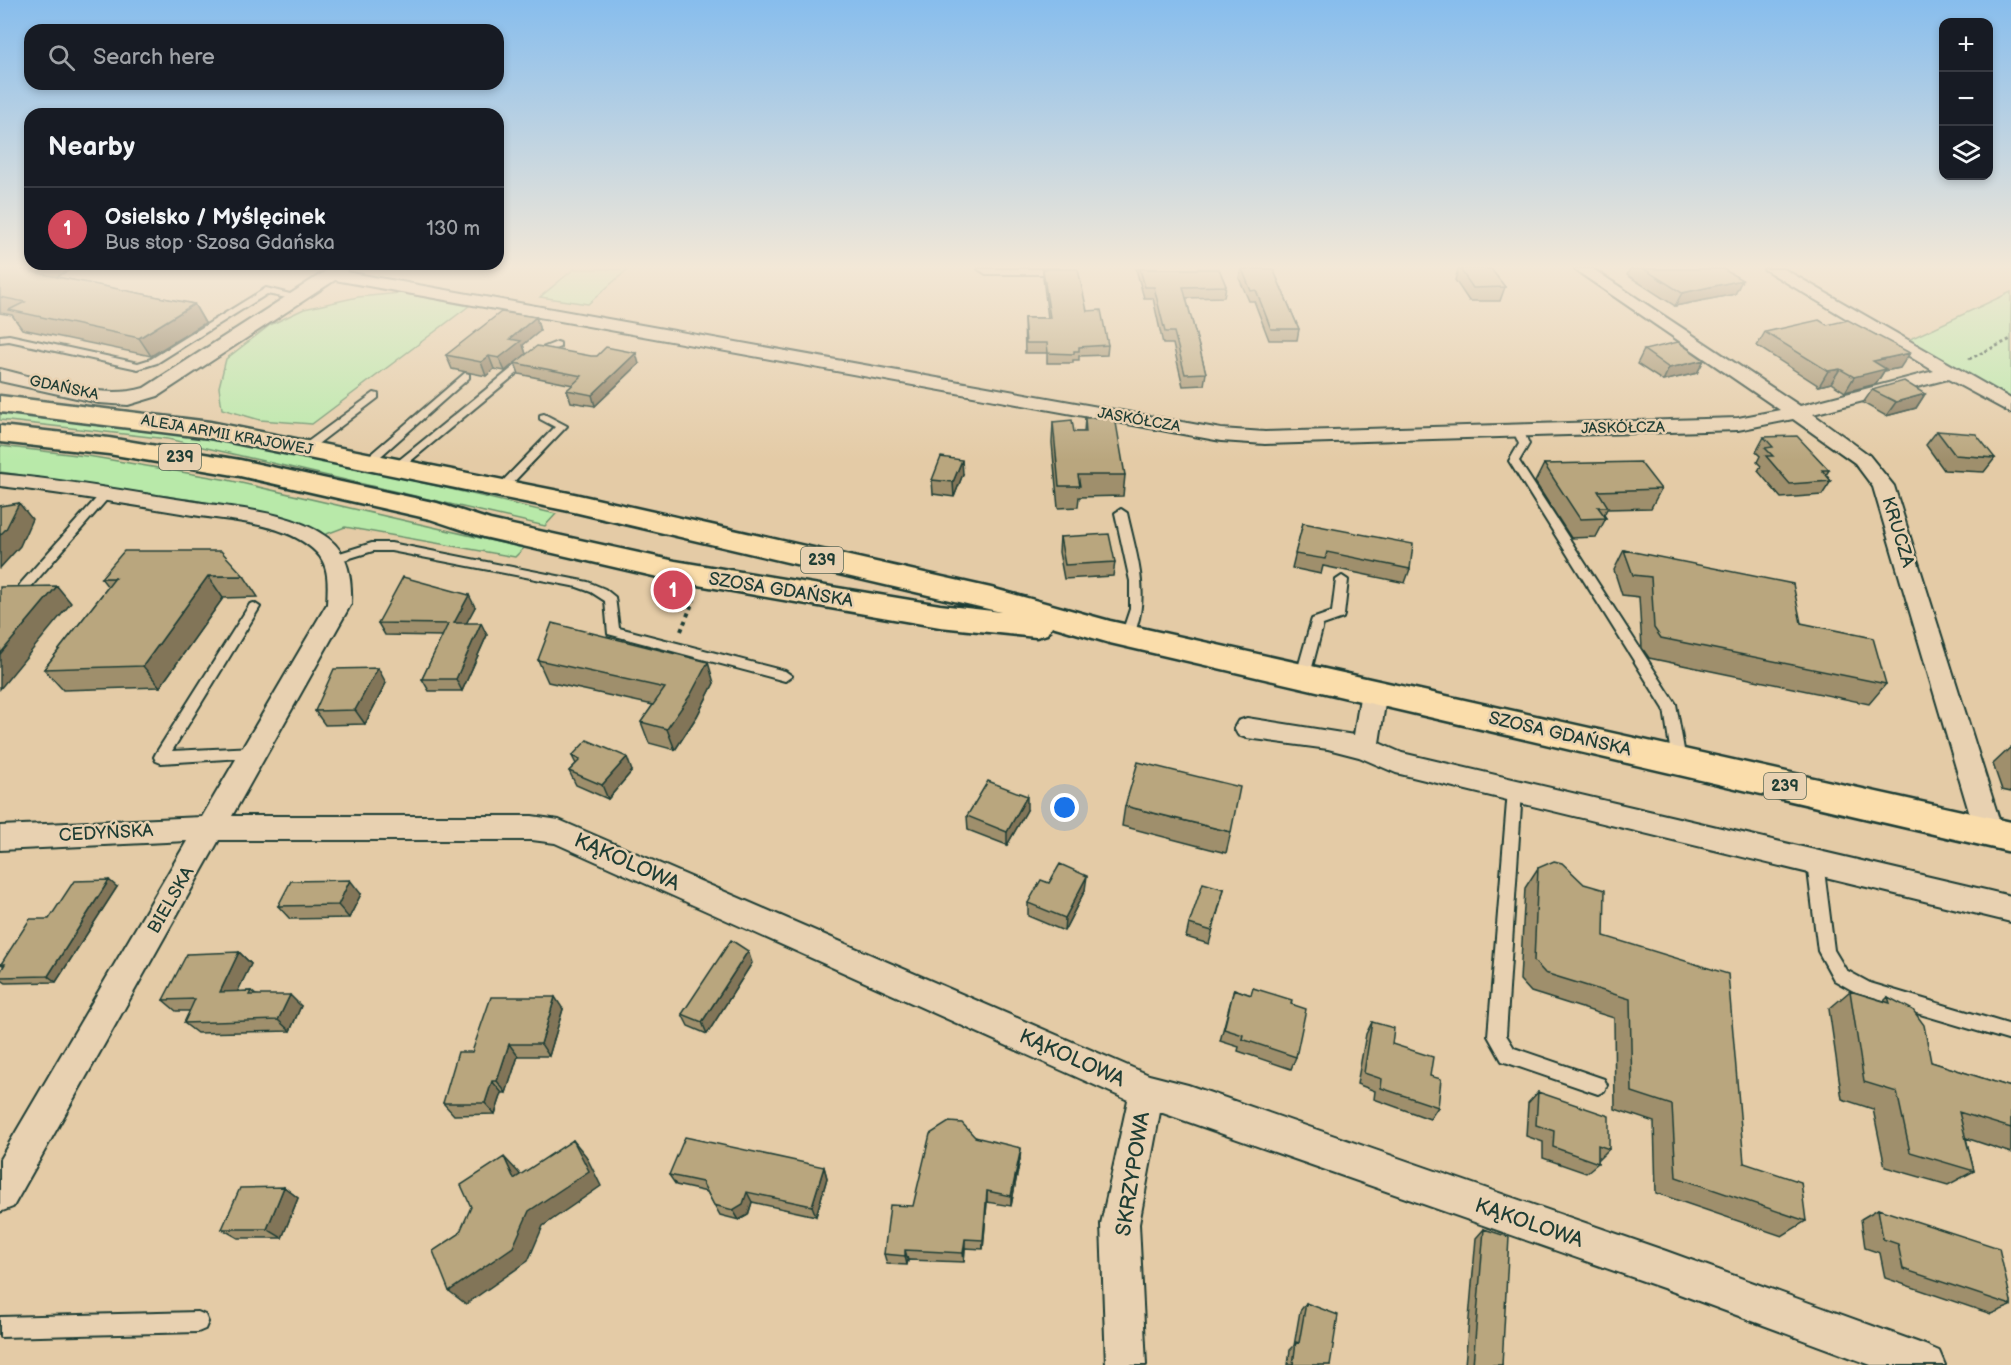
<!DOCTYPE html>
<html lang="en">
<head>
<meta charset="utf-8">
<style>
  body { margin:0; font-family:"Balsamiq Sans",sans-serif; background:#20242c; color:#f1f3f6 }
  .controls { position:absolute; right:18px; top:18px; display:grid; overflow:hidden; border-radius:12px; box-shadow:0 3px 9px #0003 }
  .controls button { width:54px; height:54px; display:grid; place-items:center; padding:0; border:0; border-bottom:2px solid #363941; background:#171b24; color:#f1f3f6; font:30px sans-serif }
  .you { position:absolute; left:1065px; top:808px; width:21px; height:21px; margin:-15px; border:4px solid #fff; border-radius:50%; background:#1a73e8; box-shadow:0 0 0 9px #1a73e833 }
  .badge { display:grid; place-items:center; width:39px; height:39px; border-radius:50%; background:#d1495b; color:#fff; font-size:20px; font-weight:700 }
  .pin { position:absolute; translate:-50% -50%; border:3px solid #fff; box-shadow:0 2px 6px #0006 }
  .list { margin:0; padding:0; list-style:none }
  h2 { display:flex; justify-content:space-between; align-items:center; height:78px; margin:0; padding:0 24px; font-size:26px }
  h2 small { font-size:20px; font-weight:400; color:#9ea1a6 }
  .list li { display:grid; grid-template-columns:39px 1fr auto; gap:18px; align-items:center; box-sizing:border-box; height:84px; padding:0 24px; border-top:2px solid #363941 }
  .list b { display:block; font-size:22px; white-space:nowrap }
  .list p { margin:0; font-size:20px; white-space:nowrap; color:#9ea1a6 }
  .list em { font-size:20px; font-style:normal; color:#9ea1a6 }
  .icon { flex:none; width:33px; height:33px; fill:none; stroke:currentColor; stroke-width:2; stroke-linecap:round; stroke-linejoin:round }
  .map { position:relative; flex:none; width:2011px; height:1365px; overflow:hidden }
  .search { position:absolute; background:#171b24; box-shadow:0 3px 9px #0003; left:24px; top:24px; width:480px; height:66px; display:flex; align-items:center; gap:15px; box-sizing:border-box; padding:0 21px; border-radius:18px; color:#9ea1a6; font-size:22px }
  .panel { position:absolute; background:#171b24; box-shadow:0 3px 9px #0003; left:24px; top:108px; width:480px; height:162px; border-radius:18px }
  .map>svg:first-child { display:block }
  .green { fill:#b8e9a9; stroke:#6c936e; stroke-width:1.5 }
  .lines { fill:none; stroke-linecap:round; stroke-linejoin:round }
  .service-casing { stroke:#1f3d34; stroke-width:4 }
  .minor-casing { stroke:#1f3d34; stroke-width:4 }
  .primary-casing { stroke:#1f3d34; stroke-width:5 }
  .path-far1 { stroke:#1f3d34; stroke-width:3; stroke-dasharray:3 3; stroke-linecap:butt }
  .path { stroke:#1f3d34; stroke-width:4; stroke-dasharray:4 4; stroke-linecap:butt }
  .service { fill:#e8d1b1; fill-rule:evenodd }
  .minor { fill:#e8d1b1; fill-rule:evenodd }
  .primary { fill:#faddab; fill-rule:evenodd }
  .wall { fill:#9f8f6c; stroke:#1f3d34; stroke-width:1.5 }
  .shaded-wall { fill:#827458; stroke:#1f3d34; stroke-width:1.5 }
  .building { fill:#b9a67e; stroke:#1f3d34; stroke-width:1.5 }
  .labels { text-anchor:middle; dominant-baseline:central; stroke-width:5; stroke-linejoin:round; paint-order:stroke }
  .far-street-label { font-size:15px; fill:#1f3d34; stroke:#e8d1b1 }
  .shield { fill:#e8d1b1; stroke:#5b695a; stroke-width:1.5 }
  .shield-label { font-size:16px; font-weight:bold; fill:#1f3d34 }
  .street-label { font-size:18px; fill:#1f3d34; stroke:#e8d1b1 }
  .near-street-label { font-size:21px; fill:#1f3d34; stroke:#e8d1b1 }
</style>
</head>
<body>
<div class="map">
<svg width="2011" height="1365" viewBox="0 0 2011 1365">
  <rect width="100%" height="100%" fill="#e4cba6"/>
  <filter id="ink" filterUnits="userSpaceOnUse"><feTurbulence type="fractalNoise" baseFrequency=".0167" numOctaves="2"/><feDisplacementMap in="SourceGraphic" scale="12" xChannelSelector="R" yChannelSelector="G"/><feConvolveMatrix kernelMatrix="1 2 1 2 8 2 1 2 1" color-interpolation-filters="sRGB"/></filter>
  <g filter="url(#ink)">
    <!-- green -->
    <path class="green" d="M574,269H628L588,304L540,297Z
      M2011,292V400L1908,340Z
      M401,293L469,306L312,424L260,420L222,409L219,387L226,359L270,325L304,309L358,297Z
      M0,413C189,428 373,470 556,514L545,526L168,439L0,420Z
      M0,446L94,457L228,480L524,548L515,557L345,527L324,535L259,514L199,501L0,472Z"/>
    <g class="lines">
      <!-- service casing -->
      <g class="service-casing">
        <path id="service" d="M266,288L302,297L297,300L267,294L157,363L138,369L9,341L0,342V336L9,335L138,363L151,359Z
          M557,342L560,343V347L538,356L401,469H393V465L532,352Z
          M465,373L469,374V378L373,463H365V459Z
          M374,393L378,394V398L310,450H302V446Z
          M544,414L567,426L504,492H496V488L555,427L540,419V415Z
          M1518,427L1523,430L1529,444L1519,461L1676,704L1686,761L1684,765H1674L1672,761L1664,709L1509,461L1519,444L1513,430Z
          M106,491L112,494L110,496L29,589H21L19,586L21,583L102,492Z
          M1121,509L1127,513C1135,550 1149,588 1137,626C1135,633 1134,638 1127,641L1121,636L1130,609V581L1115,513Z
          M372,543H391L588,582L605,589L615,597L619,628L785,671L792,676L785,681L608,634L605,601L591,592L577,587L391,551H373L334,563L328,559L330,556Z
          M1342,576L1348,580L1344,615L1343,618L1323,625L1310,675L1308,678H1298L1296,675L1311,622L1312,619L1332,612L1336,580Z
          M254,603L260,607L172,751L254,747L259,749L261,753L259,757L161,763L156,761L154,757L156,753L250,604Z
          M1515,784L1520,786L1522,790L1506,1035L1514,1048L1604,1079L1607,1085L1604,1091L1598,1094L1502,1061L1488,1036L1508,790L1510,786Z
          M1815,855L1820,857L1823,862L1834,950L1846,970L1870,983L2011,1025V1041L1866,998L1834,980L1818,951L1807,862L1810,857Z
          M198,1312L205,1315L208,1322L205,1329L198,1332L0,1337V1317Z"/>
      </g>
      <!-- minor casing -->
      <g class="minor-casing">
        <path id="minor" d="M329,269H348L346,272L1221,429L1265,432L1738,418L1780,410L1574,269H1593L1800,406L1934,371L1764,269H1784L2011,399V413L1948,379L1813,414L1869,455L1894,486L2003,832L1999,840L1989,844L1979,840L1975,832L1873,487L1855,463L1793,419L1738,430L1265,444L1221,441L335,280L158,396L128,405L99,403L0,381V369C43,379 102,401 144,388Z
          M978,269H1059L1051,274H986Z
          M0,474C66,480 130,492 196,502C238,509 292,511 328,538C349,554 352,579 351,604L232,816H532L559,820L1149,1075L1188,1085L1666,1251L1925,1345L1939,1351L1945,1365H1871L1666,1289L1160,1112L1139,1224L1146,1365H1106L1101,1224L1128,1100L555,843L532,840H219L13,1207L0,1212V1159L187,841L0,850V826L202,817L327,604C328,586 330,565 316,552C284,520 223,521 181,513C121,503 61,493 0,486Z
          M1374,682L1383,684L1387,691L1379,743L1402,753L2011,896V922L1396,773L1359,757L1328,749L1247,738L1238,735L1234,728L1238,721L1247,718L1354,735L1361,691L1365,684Z"/>
      </g>
      <!-- primary casing -->
      <g class="primary-casing">
        <path id="primary" d="M0,396L210,422L574,494L991,588L1110,621L2011,822V852L1110,643L1052,626L1047,634L1036,637L940,627L675,581L484,537L430,519L240,476L109,454L0,442V426L109,438L240,460L437,503L490,520L675,561L940,605L1001,612L574,512L210,438L0,412Z"/>
      </g>
      <!-- path-far1 -->
      <path class="path-far1" d="M1969,359L2011,339"/>
      <!-- path -->
      <path class="path" d="M681,631L694,599"/>
      <!-- service -->
      <use href="#service" class="service"/>
      <!-- minor -->
      <use href="#minor" class="minor"/>
      <!-- primary -->
      <use href="#primary" class="primary"/>
    </g>
    <!-- wall -->
    <path class="wall" d="M0,269L56,277L194,304L205,323L151,356L22,329L12,315L0,313Z
      M1043,269L1087,311L1108,345L1107,355L1079,356V360H1073V363H1047V353H1025L1024,318H1048L1043,278Z
      M1136,269H1219L1226,286L1224,297L1186,298L1206,373L1204,385L1183,386L1173,344H1163L1153,298H1144Z
      M1241,269H1273L1299,329L1297,340H1269L1254,301H1249L1239,278Z
      M1458,269H1491L1505,287L1500,301H1469L1455,280Z
      M1630,269H1723L1742,280L1735,294L1675,306L1627,275Z
      M536,317L540,331L523,345L526,354L639,364L595,406L571,402L567,390L573,385L519,374L515,363L505,371L494,369L486,376L452,369L446,355Z
      M1765,332L1900,368L1884,371L1876,384L1845,392L1831,383L1819,386L1757,346Z
      M1644,350L1704,360L1697,373L1663,381L1637,364Z
      M1872,390L1925,394L1916,408L1886,416L1863,403Z
      M1085,418L1125,475L1123,496L1079,497L1078,507L1058,508L1052,443L1053,422L1074,432H1084Z
      M1937,431L1995,458L1984,472L1944,470L1926,445Z
      M1764,437L1829,470L1826,475L1831,481L1822,495L1781,498L1758,471L1761,466L1757,462L1760,456L1756,452Z
      M1544,464L1661,489L1651,508L1607,509L1604,515L1606,518L1596,537L1571,538L1535,482Z
      M963,474L954,497L933,494L932,480Z
      M1303,523L1410,569L1405,583L1323,566L1321,574L1292,568Z
      M1060,537L1115,562L1113,576L1064,579L1059,552Z
      M1624,550L1801,623L1886,684L1869,704L1649,658L1642,648L1639,597L1622,595L1614,570Z
      M244,576L258,597L223,598L160,687L63,690L44,669L108,587L101,578Z
      M475,607L466,623L487,635L462,691H429L422,679L443,636L385,635L378,623Z
      M538,660L714,683L697,716L675,750L649,743L641,722L653,705L548,682Z
      M386,683L365,724L325,725L315,711Z
      M2011,747V792L2002,790L1993,764Z
      M572,756L632,771L608,799L576,785L569,771L576,764Z
      M1125,806L1231,832L1226,853L1122,826Z
      M1027,810L1007,845L968,830L967,816Z
      M1538,868L1604,936L1744,1163L1806,1221L1782,1236L1656,1193L1654,1122L1615,1109L1614,1018L1531,992L1520,980L1525,888Z
      M1049,883L1085,890L1064,931L1028,916V903Z
      M117,887L56,982L6,983L0,979V972L4,966L1,964L49,919Z
      M1224,889L1209,944L1186,937L1189,924Z
      M361,894L349,918L290,919L278,906Z
      M239,952L251,964L237,992L251,991L256,995L301,1006L290,1031L197,1033L184,1023L190,1011H176L163,1000Z
      M752,963L707,1034L688,1026L682,1014Z
      M1253,988L1291,1004L1296,1057L1291,1069L1238,1051L1239,1047L1220,1041L1234,989L1251,995Z
      M1850,991L1884,1001L1888,997L1931,1062L2011,1087V1153L1966,1138L1974,1171L1948,1185L1885,1167L1873,1109L1842,1099L1829,1009Z
      M563,1009L549,1056H518L506,1093H502L495,1114L454,1115L443,1103L472,1052Z
      M1372,1022L1392,1044L1430,1076L1438,1107L1430,1119L1374,1099L1375,1091L1357,1084L1366,1034Z
      M1538,1092L1609,1149L1598,1160V1163L1586,1173L1543,1158V1142L1526,1136L1528,1103Z
      M975,1137L1020,1159L1011,1206L987,1202L983,1249L965,1248L964,1262L908,1260L907,1265L887,1264L884,1254Z
      M824,1167L827,1178L816,1216L752,1202L748,1215L739,1220L720,1215L707,1192L676,1185L669,1175Z
      M284,1187L298,1198L282,1238H238L222,1229Z
      M1878,1209L2011,1301V1306L1991,1314L1885,1278L1880,1253L1865,1248L1861,1219Z
      M1484,1229L1502,1365H1465L1476,1238Z
      M1306,1303L1330,1365H1288L1290,1350L1294,1346L1300,1311Z"/>
    <!-- shaded-wall -->
    <path class="shaded-wall" d="M24,269H72L34,288L22,270Z
      M1742,280L1735,294L1675,306L1682,293Z
      M194,304L205,323L151,356L139,338Z
      M536,317L540,331L523,345L526,354L505,371L499,358L510,339Z
      M636,353L639,364L595,406L592,395Z
      M1910,353L1900,368L1884,371L1876,384L1845,392L1854,377L1873,361Z
      M489,356L494,369L486,376L481,362Z
      M1704,360L1697,373L1663,381L1669,368Z
      M1840,369L1831,383L1819,386L1828,371Z
      M1925,394L1916,408L1886,416L1896,402Z
      M962,460L963,474L954,497L953,482Z
      M19,503L32,519L20,546L0,568V535Z
      M208,576L223,598L160,687L143,666Z
      M57,586L71,603L0,689V654Z
      M469,595L475,607L460,635L454,623Z
      M481,623L487,635L462,691L456,679Z
      M708,662L714,683L697,716L675,750L667,729Z
      M378,668L386,683L365,724L355,710Z
      M627,757L632,771L608,799L602,785Z
      M1027,796V810L1007,845V832Z
      M1087,876L1085,890L1064,931L1065,918Z
      M109,880L117,887L56,982L48,976Z
      M350,880L361,894L349,918L338,905Z
      M748,951L752,963L707,1034L702,1022Z
      M239,952L251,964L232,1003L220,992Z
      M290,995L301,1006L290,1031L278,1020Z
      M555,997L563,1009L549,1056L541,1044Z
      M509,1044L518,1056L506,1093L497,1081Z
      M492,1081L502,1093L495,1114L485,1103Z
      M573,1140L586,1156L601,1186L543,1226L528,1261L466,1304L449,1291Z
      M1021,1148L1020,1159L1011,1206V1196Z
      M504,1157L519,1173L528,1194L514,1179Z
      M824,1167L827,1178L816,1216L812,1206Z
      M284,1187L298,1198L282,1238L267,1229Z
      M987,1191V1202L983,1249V1240Z
      M747,1192L752,1202L748,1215L739,1220L733,1210Z
      M965,1239V1248L964,1262L963,1253Z
      M905,1250L908,1260L907,1265L905,1256Z"/>
    <!-- building -->
    <path class="building" d="M0,269H24L22,270L194,304L139,338L9,310L25,302L0,297Z
      M1043,269H1078L1087,311L1101,310L1108,345L1079,347V351H1074V354L1048,353L1047,343H1026L1024,318H1050Z
      M1140,269H1219L1226,286L1183,287L1206,373L1185,374L1174,332H1165L1154,287H1145Z
      M1242,269H1273L1299,329H1271L1256,290L1251,291Z
      M1460,269H1491L1505,287L1473,288Z
      M1644,269H1723L1742,280L1682,293Z
      M501,312L536,317L510,339L521,341L499,358L489,356L481,362L446,355Z
      M1819,320L1827,325L1848,320L1910,353L1873,361L1886,369L1854,377L1840,369L1828,371L1765,332Z
      M1678,342L1704,360L1669,368L1644,350Z
      M537,346L591,356H597L606,347L636,353L592,395L567,390L582,376L515,363Z
      M1904,381L1925,394L1896,402L1872,390Z
      M1115,417L1125,475H1078L1080,486H1059L1053,422L1072,420L1074,432H1086L1085,418Z
      M1937,431L1976,434L1995,458L1955,455Z
      M1797,436L1829,470H1822L1831,481L1790,484L1766,456H1773L1765,448L1773,447L1764,437Z
      M941,457L962,460L953,482L932,480Z
      M1640,462L1661,489L1598,491L1608,507H1598L1606,518L1580,519L1544,464Z
      M19,503L6,529L0,535V506Z
      M1303,523L1413,544L1410,569L1327,552L1325,559L1295,554Z
      M1109,534L1115,562L1065,565L1060,537Z
      M1624,550L1793,584L1801,623L1873,638L1886,684L1661,638L1654,628L1651,577L1633,575Z
      M124,551H221L244,576H208L143,666L44,669L115,578H101Z
      M403,577L469,595L454,623H481L456,679H422L448,624L378,623Z
      M57,586L0,654V587Z
      M552,623L708,662L691,694L667,729L641,722L665,688L538,660Z
      M378,668L355,710L315,711L334,669Z
      M587,740L627,757L602,785L569,771L580,760L572,756Z
      M1138,762L1240,787L1231,832L1125,806Z
      M988,781L1027,796L1007,832L967,816Z
      M1554,861L1562,863L1584,884L1605,890L1604,936L1728,974L1744,1163L1801,1182L1806,1221L1676,1177L1672,1105L1632,1092L1630,999L1545,973L1534,961L1538,868Z
      M1060,864L1087,876L1065,918L1028,903L1041,880L1049,883Z
      M109,880L48,976L0,977V972L5,964H1L30,919H49L74,881Z
      M350,880L338,905L278,906L291,881Z
      M1203,883L1224,889L1212,931L1189,924Z
      M731,940L748,951L702,1022L682,1014Z
      M239,952L220,992L251,991L249,995H290L278,1020L184,1023L195,999L163,1000L187,954Z
      M1253,988L1292,1000L1291,1004L1306,1009L1296,1057L1242,1039L1243,1035L1224,1029L1234,989L1251,995Z
      M1850,991L1890,1003L1888,997L1913,1010L1924,1025L1931,1062L2011,1087V1128L1959,1112L1974,1171L1910,1152L1897,1092L1864,1082Z
      M491,997H555L541,1044H509L497,1081H492L485,1103H443L458,1052H472Z
      M1372,1022L1394,1028L1392,1044L1433,1057L1430,1076L1441,1079L1438,1107L1381,1088L1382,1079L1364,1073Z
      M1538,1092L1609,1116V1149L1598,1145V1163L1553,1147L1554,1131L1536,1125Z
      M949,1122L962,1123L975,1137L1021,1148L1011,1196L987,1191L983,1240L965,1239L963,1253L905,1250V1256L884,1254L890,1205L913,1206L930,1134Z
      M685,1137L824,1167L812,1206L747,1192L743,1204L733,1210L714,1205L702,1182L669,1175Z
      M573,1140L589,1171L529,1211L513,1247L449,1291L433,1251L459,1234L471,1207L461,1185L504,1157L514,1179Z
      M284,1187L267,1229H222L240,1188Z
      M1878,1209L1999,1248L2011,1301V1305L1903,1269L1898,1244L1883,1239Z
      M1484,1229L1509,1237L1502,1365H1473Z
      M1306,1303L1338,1315L1330,1365H1293L1296,1342L1299,1343Z"/>
  </g>
  <!-- sky -->
  <linearGradient id="sky" x2="0" y2="1"><stop stop-color="#87bded"/><stop offset="0.58" stop-color="#f3e8d7"/><stop offset="1" stop-color="#f3e8d7" stop-opacity="0"/></linearGradient>
  <rect width="2011" height="460" fill="url(#sky)"/>
  <g class="labels">
    <!-- far-street labels -->
    <g class="far-street-label">
      <text transform="translate(64 388) rotate(12)">GDAŃSKA</text>
      <text transform="translate(1139 420) rotate(10)">JASKÓŁCZA</text>
      <text transform="translate(1623 428) rotate(-1)">JASKÓŁCZA</text>
      <text transform="translate(227 435) rotate(10)">ALEJA ARMII KRAJOWEJ</text>
    </g>
    <!-- shield labels -->
    <g class="shield">
      <rect x="159" y="444" width="42" height="26" rx="4.5"/>
      <rect x="801" y="547" width="42" height="26" rx="4.5"/>
      <rect x="1764" y="773" width="42" height="26" rx="4.5"/>
    </g>
    <g class="shield-label">
      <text x="180" y="457">239</text>
      <text x="822" y="560">239</text>
      <text x="1785" y="786">239</text>
    </g>
    <!-- street labels -->
    <g class="street-label">
      <text transform="translate(1898 532) rotate(73)">KRUCZA</text>
      <text transform="translate(781 590) rotate(9)">SZOSA GDAŃSKA</text>
      <text transform="translate(1560 734) rotate(13)">SZOSA GDAŃSKA</text>
      <text transform="translate(106 833) rotate(-3)">CEDYŃSKA</text>
      <text transform="translate(171 900) rotate(-60)">BIELSKA</text>
    </g>
    <!-- near-street labels -->
    <g class="near-street-label">
      <text transform="translate(627 862) rotate(24)">KĄKOLOWA</text>
      <text transform="translate(1072 1058) rotate(24)">KĄKOLOWA</text>
      <text transform="translate(1133 1174) rotate(-81)">SKRZYPOWA</text>
      <text transform="translate(1529 1223) rotate(19)">KĄKOLOWA</text>
    </g>
  </g>
</svg>
<div class="controls">
<button>+</button>
<button>−</button>
<button><svg class="icon" aria-label="layers" viewBox="0 0 24 24"><path d="M12 4l9 5-9 5-9-5zM3 14l9 5 9-5"/></svg></button>
</div>
<div class="you"></div>
<div class="pin badge" style="left:673px;top:590px">1</div>
<div class="search"><svg class="icon" aria-label="search" viewBox="0 0 24 24"><circle cx="10" cy="10" r="6"/><path d="M15 15l6 6"/></svg>Search here</div>
<section class="panel">
<h2>Nearby<small></small></h2>
<ul class="list">
<li><span class="badge">1</span><div><b>Osielsko / Myślęcinek</b><p>Bus stop · Szosa Gdańska</p></div><em>130 m</em></li>
</ul>
</section>
</div>
</body>
</html>
